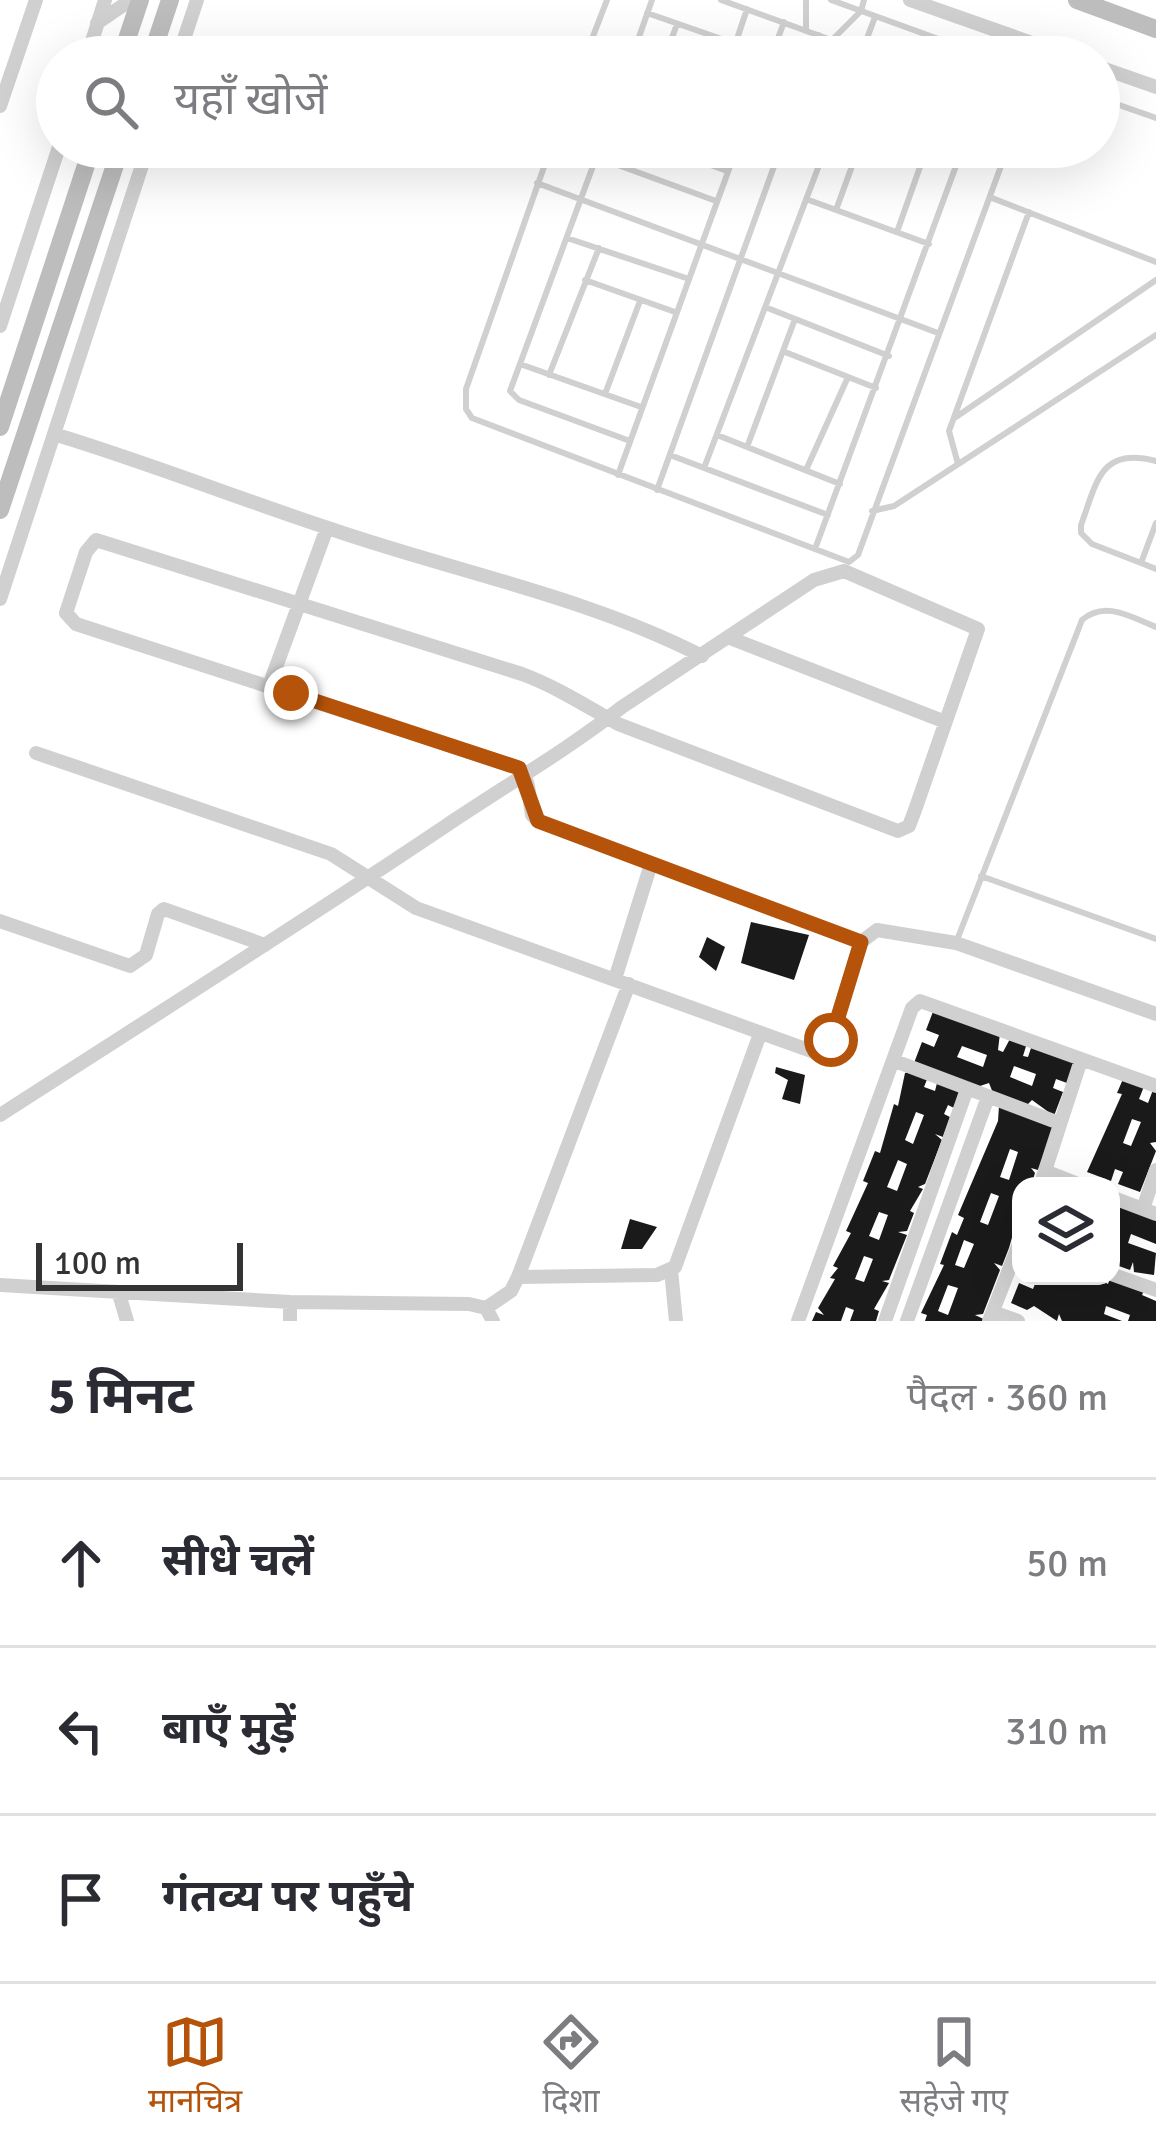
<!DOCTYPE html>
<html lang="hi">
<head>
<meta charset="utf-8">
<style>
  body { margin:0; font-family:Signika,"Noto Sans Devanagari",sans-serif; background:#f2f2f3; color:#2b2b33 }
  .controls { position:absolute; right:36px; bottom:36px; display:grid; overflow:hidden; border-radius:24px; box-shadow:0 12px 48px #0002 }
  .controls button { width:108px; height:108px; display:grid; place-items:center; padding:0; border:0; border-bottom:3px solid #e1e1e2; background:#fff; color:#2b2b33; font:60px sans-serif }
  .scale { position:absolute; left:36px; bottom:30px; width:207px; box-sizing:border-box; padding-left:12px; border:6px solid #333; border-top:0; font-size:33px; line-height:42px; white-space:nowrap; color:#333; -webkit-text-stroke:9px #fff; paint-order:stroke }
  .stop { position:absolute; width:36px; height:36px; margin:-27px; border:9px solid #b45309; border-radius:50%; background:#fff }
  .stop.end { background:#b45309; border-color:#fff; box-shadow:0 3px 12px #0008 }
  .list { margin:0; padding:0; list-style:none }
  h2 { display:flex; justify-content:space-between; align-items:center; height:156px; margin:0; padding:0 48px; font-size:51px }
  h2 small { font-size:39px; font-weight:400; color:#7c7c81 }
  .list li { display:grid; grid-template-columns:78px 1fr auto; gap:36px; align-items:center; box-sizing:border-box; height:168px; padding:0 48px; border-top:3px solid #e1e1e2 }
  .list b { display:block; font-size:45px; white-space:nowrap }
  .list em { font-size:39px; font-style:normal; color:#7c7c81 }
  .icon { flex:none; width:66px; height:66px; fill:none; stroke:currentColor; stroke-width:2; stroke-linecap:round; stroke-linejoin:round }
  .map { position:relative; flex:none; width:1156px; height:1321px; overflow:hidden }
  .search { position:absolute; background:#fff; box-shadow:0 12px 48px #0002; left:36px; right:36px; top:36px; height:132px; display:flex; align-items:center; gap:30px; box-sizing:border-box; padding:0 42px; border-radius:66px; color:#7c7c81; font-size:45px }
  .sheet { height:660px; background:#fff }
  nav { display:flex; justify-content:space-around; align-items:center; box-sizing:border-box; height:168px; border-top:3px solid #e1e1e2; background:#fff; font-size:33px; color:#7c7c81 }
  nav a { display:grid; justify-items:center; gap:6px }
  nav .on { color:#b45309 }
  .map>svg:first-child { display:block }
  .building { fill:#1a1a1a; fill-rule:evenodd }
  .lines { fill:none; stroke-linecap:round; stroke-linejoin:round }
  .lane { stroke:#d0d0d0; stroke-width:6 }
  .street { stroke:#d0d0d0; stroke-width:14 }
  .secondary { stroke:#bdbdbd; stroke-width:18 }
  .route { stroke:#b45309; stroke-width:15 }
</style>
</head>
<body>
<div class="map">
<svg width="1156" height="1321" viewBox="0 0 1156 1321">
  <rect width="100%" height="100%" fill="#fff"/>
  <!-- building -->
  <path class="building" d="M751,922L809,935L794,980L741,963Z
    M707,937L725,947L716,971L699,957Z
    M934,1009L1000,1033L998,1050L1003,1052L1011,1037L1027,1043L1023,1056L1028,1057L1032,1045L1075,1061L1067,1083L1056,1079L1053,1088L1063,1092L1054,1116L1032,1100L1027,1105L993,1093L989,1083L977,1087L914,1063L922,1042L934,1047L939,1035L926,1030ZM962,1046L987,1055L983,1067L957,1057ZM1014,1066L1036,1074L1032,1086L1010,1077Z
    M776,1067L805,1075L800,1104L782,1099L788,1080L775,1073Z
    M913,1071L928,1077L924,1087L935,1091L937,1083L960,1092L954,1108L948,1105L944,1114L950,1117L943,1137L935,1134L942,1140L925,1184L918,1187L923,1189L910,1211L914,1213L907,1231L898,1232L907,1235L889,1280L882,1281L889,1283L874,1309L879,1311L876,1321H850L854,1310L846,1307L841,1321H812L816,1312L824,1315L818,1308L835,1279L830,1278L838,1268L833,1266L851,1233L846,1231L868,1183L863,1181L875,1151L880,1153L894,1104L898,1106L905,1073ZM916,1112L924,1115L913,1144L905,1140ZM898,1160L907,1164L897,1191L887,1187ZM879,1212L888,1215L879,1240L869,1236ZM864,1256L873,1259L864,1282L855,1279Z
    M1123,1079L1145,1084L1139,1099L1148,1103L1156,1082V1142L1150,1143L1156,1151L1140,1192L1118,1184L1123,1172L1115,1169L1111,1181L1087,1172L1122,1094L1117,1093ZM1132,1119L1141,1122L1131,1146L1123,1143Z
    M999,1106L1055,1126L1038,1170L1031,1168L1035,1173L1031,1186H1021V1213L1012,1215L1017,1220L1009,1248L1002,1266L994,1263L1000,1270L983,1314L975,1315L988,1321H925L927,1315L921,1313L944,1265L940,1264L952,1232L957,1235L964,1218L958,1215L998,1121ZM1010,1149L1018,1152L1009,1180L1000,1177ZM991,1193L999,1196L988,1225L980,1222ZM964,1240L974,1244L964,1268L955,1265ZM948,1285L958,1288L948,1315L938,1311Z
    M1111,1202L1156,1219V1244L1131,1234L1128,1243L1156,1253L1154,1275L1134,1272L1133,1262L1130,1270L1116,1265Z
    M630,1219L657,1227L642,1249H621Z
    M1038,1276H1094L1108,1284L1110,1278L1144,1291L1142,1295L1156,1301V1321H1128L1130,1315L1106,1306L1104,1314L1122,1321H1062L1059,1314L1057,1321L1034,1306L1027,1310L1011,1303L1019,1283L1033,1289Z"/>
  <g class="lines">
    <!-- lane -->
    <path class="lane" d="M721,0L878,57
      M806,0V30
      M831,0L988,57
      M647,13L736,44
      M832,40L861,11L864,0
      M585,57L607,0
      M632,57L652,0
      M665,57L677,24
      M731,57L747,9
      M771,57L784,22
      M812,57L819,35
      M860,57L875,17
      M1099,98L1156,118
      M551,147L466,389V409L472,418L849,562L858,555L1008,147
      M600,147L510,391L519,400L630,441
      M662,147L727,171
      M596,157L716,201
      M694,159L698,147
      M537,183L938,333
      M992,198L1156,262
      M806,199L929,244
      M836,210L859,147
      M897,232L927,147
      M567,238L686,278
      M585,280L675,312
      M765,307L889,356
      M785,352L876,388
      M520,364L641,407
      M549,375L599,248
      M605,394L640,301
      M956,417L1156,280
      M717,435L840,484
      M747,447L795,319
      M670,455L828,515
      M958,464L949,431L1029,212
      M704,468L826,147
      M806,470L848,377
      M618,475L737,147
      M657,490L781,147
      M872,511L894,506L1156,335
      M1156,523L1141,563L1156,569
      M815,549L963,147
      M1141,563L1092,544L1081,533V525C1097,482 1100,446 1156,461
      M981,876L1156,939
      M957,940L1082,620C1105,600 1131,617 1156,627"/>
    <!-- street -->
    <path class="street" d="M910,0L1072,57
      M97,23L131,0
      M87,57L105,0
      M178,57L197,0
      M1099,67L1156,87
      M0,106L36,0
      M0,326L59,147
      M57,435C149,463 237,498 328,528C452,571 585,596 702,656
      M0,599L148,147
      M730,638L943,721
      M269,686L327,528
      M36,753L331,854L416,908L814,1052L828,1047L861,942L877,930L956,943L1156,1014
      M0,921L130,966L146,955L158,914L164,909L265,945
      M615,979L651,864
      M895,1061L1059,1123
      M0,1115C149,1019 300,924 447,825C505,786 567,750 622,707L814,580L844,571L978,629L915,810L909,826L898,831L618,724C586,706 557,687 522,674L96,540L86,552L66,613L76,624L519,768C532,782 528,798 532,815L538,821L861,942
      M1045,1171L1083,1186
      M1040,1186L1081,1060
      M1111,1197L1156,1214
      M1143,1209L1156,1170
      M671,1270L676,1321
      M1111,1274L1156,1290
      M518,1277L657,1275L675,1267L760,1034
      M0,1285L290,1302L469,1304L486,1308L493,1321
      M119,1294L127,1321
      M290,1302V1321
      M486,1308L511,1291L518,1277L629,984
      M993,1312L1018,1321
      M798,1321L912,1008L920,1001L1156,1086
      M885,1321L967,1089
      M907,1321L988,1097
      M989,1321L1021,1239"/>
    <!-- secondary -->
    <path class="secondary" d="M1077,0L1156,29
      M121,57L140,0
      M151,57L170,0
      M0,427L92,147
      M0,510L121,147"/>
  </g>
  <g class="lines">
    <!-- route -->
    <path class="route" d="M291,693L519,768L538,821L861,942L831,1040"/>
  </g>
</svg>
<div class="controls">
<button><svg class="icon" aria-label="layers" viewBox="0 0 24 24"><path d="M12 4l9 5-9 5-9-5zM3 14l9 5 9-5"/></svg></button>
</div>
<div class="scale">100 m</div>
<div class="stop" style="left:831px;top:1040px"></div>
<div class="stop end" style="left:291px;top:693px"></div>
<div class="search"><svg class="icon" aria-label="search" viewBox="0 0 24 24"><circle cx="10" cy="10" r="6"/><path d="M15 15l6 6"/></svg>यहाँ खोजें</div>
</div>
<section class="sheet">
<h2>5 मिनट<small>पैदल · 360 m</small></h2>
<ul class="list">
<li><svg class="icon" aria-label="ahead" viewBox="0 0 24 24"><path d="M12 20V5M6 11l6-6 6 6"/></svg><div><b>सीधे चलें</b></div><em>50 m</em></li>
<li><svg class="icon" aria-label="left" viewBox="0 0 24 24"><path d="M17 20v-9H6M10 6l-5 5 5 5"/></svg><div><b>बाएँ मुड़ें</b></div><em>310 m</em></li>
<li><svg class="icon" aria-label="arrive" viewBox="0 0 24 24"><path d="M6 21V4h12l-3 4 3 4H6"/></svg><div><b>गंतव्य पर पहुँचे</b></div></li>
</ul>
</section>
<nav>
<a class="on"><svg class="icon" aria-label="map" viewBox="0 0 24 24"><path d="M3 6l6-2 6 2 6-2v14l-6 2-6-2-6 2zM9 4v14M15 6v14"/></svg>मानचित्र</a>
<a><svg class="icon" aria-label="directions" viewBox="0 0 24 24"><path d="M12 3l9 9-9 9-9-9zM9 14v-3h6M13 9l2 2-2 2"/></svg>दिशा</a>
<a><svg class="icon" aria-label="saved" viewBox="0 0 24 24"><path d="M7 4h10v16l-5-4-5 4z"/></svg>सहेजे गए</a>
</nav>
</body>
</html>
